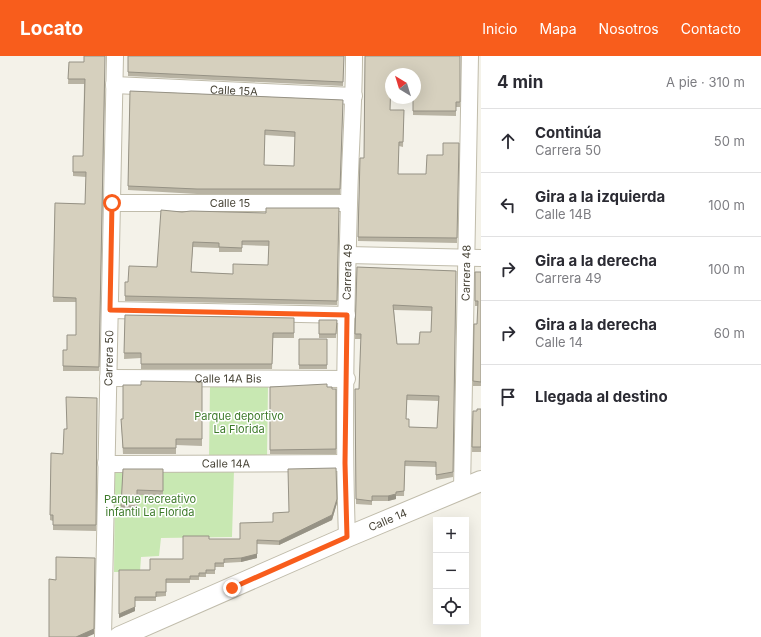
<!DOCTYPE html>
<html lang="es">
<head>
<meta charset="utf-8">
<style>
  body { margin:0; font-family:Inter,sans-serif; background:#f2f2f3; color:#2b2b33 }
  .controls { position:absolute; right:12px; bottom:12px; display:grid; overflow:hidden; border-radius:0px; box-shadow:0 4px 16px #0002 }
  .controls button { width:36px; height:36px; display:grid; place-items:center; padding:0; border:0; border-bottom:1px solid #e1e1e2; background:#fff; color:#2b2b33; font:20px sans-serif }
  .compass { position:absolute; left:385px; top:12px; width:36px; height:36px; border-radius:50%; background:#fff; box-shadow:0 4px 16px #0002; rotate:322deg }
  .stop { position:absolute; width:12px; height:12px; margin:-9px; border:3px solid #f85d1c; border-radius:50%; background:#fff }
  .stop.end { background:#f85d1c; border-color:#fff; box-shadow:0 1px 4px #0008 }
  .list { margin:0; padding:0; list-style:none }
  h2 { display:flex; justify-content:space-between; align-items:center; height:52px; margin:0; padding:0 16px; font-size:17px }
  h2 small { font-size:13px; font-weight:400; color:#7c7c81 }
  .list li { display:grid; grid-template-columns:26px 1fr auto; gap:12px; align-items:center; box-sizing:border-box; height:64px; padding:0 16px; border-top:1px solid #e1e1e2 }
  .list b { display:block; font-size:15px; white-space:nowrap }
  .list p { margin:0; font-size:13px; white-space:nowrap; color:#7c7c81 }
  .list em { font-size:13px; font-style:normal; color:#7c7c81 }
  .icon { flex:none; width:22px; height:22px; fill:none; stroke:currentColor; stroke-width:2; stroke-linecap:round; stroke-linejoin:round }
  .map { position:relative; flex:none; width:481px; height:581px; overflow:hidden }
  header { display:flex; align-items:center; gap:24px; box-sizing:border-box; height:56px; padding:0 20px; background:#f85d1c; color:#fff }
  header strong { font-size:19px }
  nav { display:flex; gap:22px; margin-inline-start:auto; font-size:14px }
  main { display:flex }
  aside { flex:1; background:#fff }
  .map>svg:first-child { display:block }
  .green { fill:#c8e8b2 }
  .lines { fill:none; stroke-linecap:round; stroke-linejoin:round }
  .minor-casing { stroke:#c0bcab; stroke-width:18 }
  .tertiary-casing { stroke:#c0bcab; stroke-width:22 }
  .minor { stroke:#fff; stroke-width:16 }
  .tertiary { stroke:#fff; stroke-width:20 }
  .wall { fill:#b8b3a3; fill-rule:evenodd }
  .shaded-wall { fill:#969285 }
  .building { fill:#d6d0be; stroke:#969285; fill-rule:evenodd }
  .route { stroke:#f85d1c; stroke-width:5 }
  .labels { text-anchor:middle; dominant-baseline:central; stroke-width:3; stroke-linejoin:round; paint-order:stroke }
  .street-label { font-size:11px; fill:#484437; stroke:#fff }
  .park-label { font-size:11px; fill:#3d7a2a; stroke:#fff }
</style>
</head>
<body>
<header>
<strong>Locato</strong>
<nav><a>Inicio</a><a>Mapa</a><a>Nosotros</a><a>Contacto</a></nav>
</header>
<main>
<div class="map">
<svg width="481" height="581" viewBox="0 0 481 581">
  <rect width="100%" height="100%" fill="#f4f2e9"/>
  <!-- green -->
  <path class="green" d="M210,329H268L267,403H209Z
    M234,414L232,481L161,482L159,500L141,501L140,516H114L115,415Z"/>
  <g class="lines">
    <!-- minor casing -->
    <g class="minor-casing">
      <g id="minor">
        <path id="s1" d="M114,29L354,40"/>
        <path id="s2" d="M112,147H349"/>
        <path d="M348,199L481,202"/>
        <path d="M110,254L347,259"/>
        <path id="s3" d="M108,322L347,323"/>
        <path id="s4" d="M106,407L114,408L345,407"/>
        <path id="s5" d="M462,434L470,0"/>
        <path id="s6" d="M347,481C343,370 346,259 349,148C350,99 354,49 354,0"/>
        <path id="s7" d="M103,581L115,0"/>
      </g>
    </g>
    <!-- tertiary casing -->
    <g class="tertiary-casing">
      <g id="tertiary">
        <path id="s8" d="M119,581L347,481L481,425"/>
      </g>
    </g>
    <!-- minor -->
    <use href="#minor" class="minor"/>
    <!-- tertiary -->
    <use href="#tertiary" class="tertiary"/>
  </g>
  <!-- wall -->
  <path class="wall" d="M128,0H344L343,30L128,20Z
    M365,0H460V51H456V60L413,59V42L415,18H391V27L390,54H404L403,91L399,90L398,118H426L443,99L459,87L457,187L358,185L360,102H364Z
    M69,6H84L105,29L99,315H63V294H67L76,279V246H53L55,147L85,148L86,121L73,120V105L83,100L84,28H68Z
    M130,35L343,44L340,138H197L128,134ZM265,79L295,81L294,110L264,109Z
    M339,152L337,249L125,245V226H128L157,211L182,156L266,157ZM242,189L269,190L268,209L233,218L191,216L193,191L219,192V196H242Z
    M357,211L456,215L453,421L436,424V411L405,410L404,440H396V443L388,445H372V449L356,448L355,333H359L361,283H355ZM394,254L432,255L431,276L419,288H397ZM407,344L438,345L437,372L409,371L406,363Z
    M475,216H481V330H473L474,268H477L478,250H475Z
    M125,259L294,262V282H273L272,313H141V302L124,303Z
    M319,264H337L336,282H319Z
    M299,283H327V313H299Z
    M202,326V390L176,389V398H123L121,363H123L141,329Z
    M270,331H327L332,333H336V398H270Z
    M97,342L96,475L53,474V465L50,464L51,397L63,398L66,373Z
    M481,353V396H472L473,355H477Z
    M123,413H163V439H137V455H121Z
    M337,447L332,464L279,489L257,488V502L241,506L224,507V511H215V518H206V521H199V524H190V527H166V540L156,541V545H135V555L119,562L150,514L183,503L209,483H240L273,466L289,456Z"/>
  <!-- shaded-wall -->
  <path class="shaded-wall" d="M396,438V443L388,445V440Z
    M337,443V447L332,464L279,489V485Z
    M257,484V502L241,506V502Z
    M95,502L94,578L87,581H76Z
    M135,551V555L119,562V558Z"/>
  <!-- building -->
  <path class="building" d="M84,0H105L99,311L63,310V294H67V279H76V242L53,241L55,147L85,148L86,116H73V100H83L85,23H68L69,6H84Z
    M128,0H344L343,26L128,16Z
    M365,0H460V46H456V55H413V42H415V18H391V22L390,54H404L403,86H399L398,118H426L427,99H443V87H459L457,182L358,181L360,102H364Z
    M130,35L343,44L340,133H197L128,130ZM265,74L295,76L294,110L264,109Z
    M266,152H339L337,245L125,240V226H128L129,210L157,211L161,154L182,156L191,155L266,157ZM242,185H269L268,209L233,208V218L191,216L193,186L219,187V191L242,192Z
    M357,211L456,215L453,416L436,419V406L405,405L404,435L396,436V438L388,440H372V445L356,443L355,333H359L361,278H355ZM393,249L432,251L431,276H420L419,288H397ZM407,339L439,340L437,372L409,371V363H406Z
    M475,216H481V326L473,325L474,268H477L478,245H475Z
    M125,259L294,262V277H273L272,308H141V297H124Z
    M319,264H337L336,278H319Z
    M299,283H327V309H299Z
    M141,325L202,326V383H176V392H123L121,363H123V329H141Z
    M327,328V331H332V333H336V393L270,394V331Z
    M66,341L97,342L96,469H53V459H50L51,397L63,398L64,373H67Z
    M477,353H481V391H472L473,355H477Z
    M336,412L337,443L332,459L279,485L257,484V498L241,502L224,503V507H215V514H206V517H199V520H190V523H166V536H156V541H135V551L119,558V514H150V503H183V480H209V483H240V467L273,466V457L289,456L288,413Z
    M123,413H163V435L137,434V450H121Z
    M56,501L95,502L94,573L76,581H49V523L56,524Z"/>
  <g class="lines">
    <!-- route -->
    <path class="route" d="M112,147L110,254L347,259L345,407L347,481L232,532"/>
  </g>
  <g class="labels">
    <!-- street labels -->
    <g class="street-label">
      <text stroke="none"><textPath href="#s1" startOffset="120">Calle 15A</textPath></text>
      <text stroke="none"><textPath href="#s2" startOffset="118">Calle 15</textPath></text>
      <text stroke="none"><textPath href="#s6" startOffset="265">Carrera 49</textPath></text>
      <text stroke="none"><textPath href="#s5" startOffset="217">Carrera 48</textPath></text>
      <text stroke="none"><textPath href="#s7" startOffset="279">Carrera 50</textPath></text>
      <text stroke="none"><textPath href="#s3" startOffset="120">Calle 14A Bis</textPath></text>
      <text stroke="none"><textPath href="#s4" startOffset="120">Calle 14A</textPath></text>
      <text stroke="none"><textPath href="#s8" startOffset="293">Calle 14</textPath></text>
    </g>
    <!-- park labels -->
    <g class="park-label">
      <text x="239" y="360">Parque deportivo<tspan x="239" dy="13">La Florida</tspan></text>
      <text x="150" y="443">Parque recreativo<tspan x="150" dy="13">infantil La Florida</tspan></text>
    </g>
  </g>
</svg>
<div class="controls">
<button>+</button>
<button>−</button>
<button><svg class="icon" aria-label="locate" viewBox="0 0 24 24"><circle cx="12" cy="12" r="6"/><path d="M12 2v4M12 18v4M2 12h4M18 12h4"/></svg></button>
</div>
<svg class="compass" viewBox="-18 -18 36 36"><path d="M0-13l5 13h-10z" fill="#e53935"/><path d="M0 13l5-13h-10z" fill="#7c7c81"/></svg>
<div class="stop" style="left:112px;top:147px"></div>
<div class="stop end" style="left:232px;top:532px"></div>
</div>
<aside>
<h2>4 min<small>A pie · 310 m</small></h2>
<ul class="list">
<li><svg class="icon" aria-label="ahead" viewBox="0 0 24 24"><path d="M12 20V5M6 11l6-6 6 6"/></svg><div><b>Continúa</b><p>Carrera 50</p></div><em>50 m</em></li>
<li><svg class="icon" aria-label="left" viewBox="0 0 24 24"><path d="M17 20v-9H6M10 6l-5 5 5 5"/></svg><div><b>Gira a la izquierda</b><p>Calle 14B</p></div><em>100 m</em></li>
<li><svg class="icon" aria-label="right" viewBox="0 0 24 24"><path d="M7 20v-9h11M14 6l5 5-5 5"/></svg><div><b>Gira a la derecha</b><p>Carrera 49</p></div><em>100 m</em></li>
<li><svg class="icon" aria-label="right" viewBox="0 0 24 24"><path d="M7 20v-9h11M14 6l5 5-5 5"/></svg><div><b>Gira a la derecha</b><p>Calle 14</p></div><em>60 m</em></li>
<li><svg class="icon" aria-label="arrive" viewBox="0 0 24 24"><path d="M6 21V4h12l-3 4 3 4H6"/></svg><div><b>Llegada al destino</b></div></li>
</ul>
</aside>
</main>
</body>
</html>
